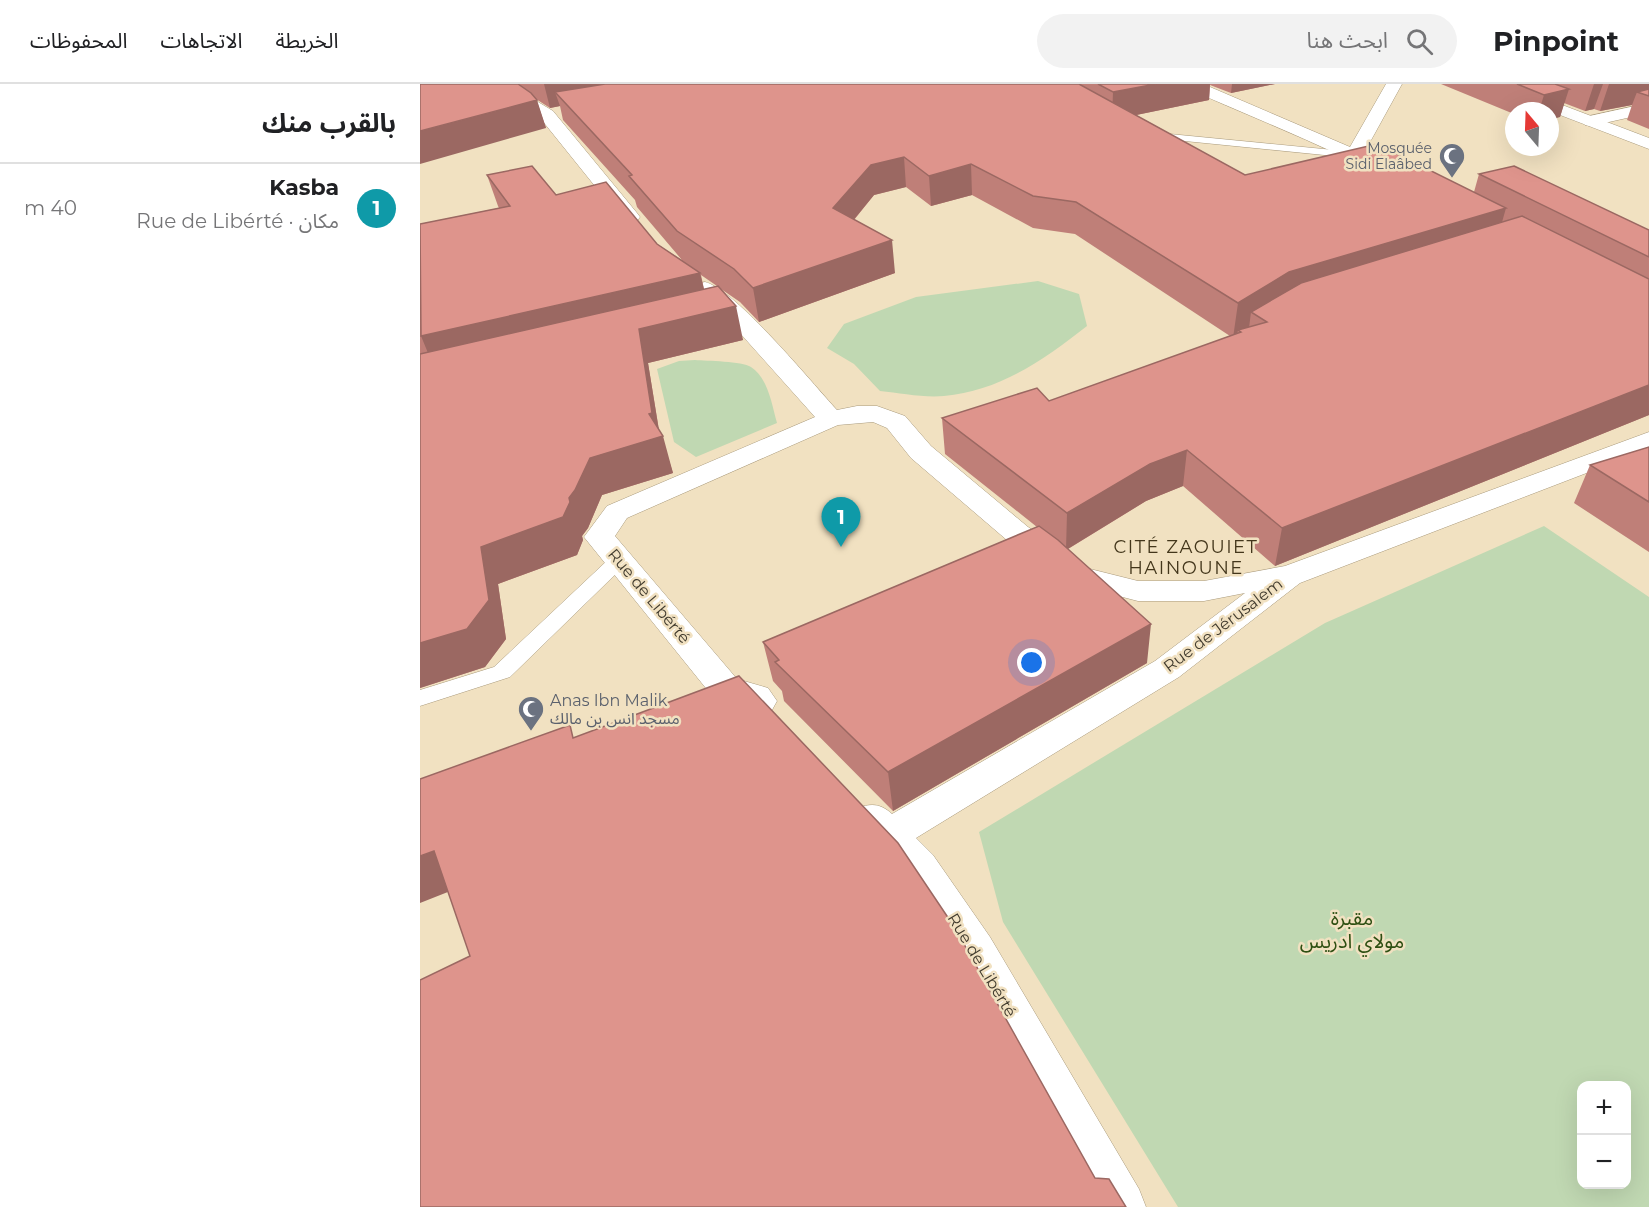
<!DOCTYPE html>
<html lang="ar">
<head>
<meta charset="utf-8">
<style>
  body { margin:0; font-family:Montserrat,"Noto Sans Arabic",sans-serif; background:#f2f2f2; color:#202124; direction:rtl }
  .controls { position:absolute; right:18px; bottom:18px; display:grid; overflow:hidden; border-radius:12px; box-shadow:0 6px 24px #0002 }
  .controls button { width:54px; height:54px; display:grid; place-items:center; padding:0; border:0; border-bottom:2px solid #e0e0e0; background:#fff; color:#202124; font:30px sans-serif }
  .compass { position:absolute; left:1085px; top:18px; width:54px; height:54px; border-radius:50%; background:#fff; box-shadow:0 6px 24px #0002; rotate:341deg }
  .you { position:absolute; left:612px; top:579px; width:21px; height:21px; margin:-15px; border:4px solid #fff; border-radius:50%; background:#1a73e8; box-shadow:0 0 0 9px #1a73e833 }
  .badge { display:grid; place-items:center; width:39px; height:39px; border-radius:50%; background:#111827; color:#fff; font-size:20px; font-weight:700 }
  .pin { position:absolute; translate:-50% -50px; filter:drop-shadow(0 2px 3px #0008) }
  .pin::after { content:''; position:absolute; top:32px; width:21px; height:18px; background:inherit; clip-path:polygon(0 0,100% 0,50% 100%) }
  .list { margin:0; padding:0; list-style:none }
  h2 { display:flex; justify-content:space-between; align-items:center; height:78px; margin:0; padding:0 24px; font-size:26px }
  h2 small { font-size:20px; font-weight:400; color:#757577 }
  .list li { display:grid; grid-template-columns:39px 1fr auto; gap:18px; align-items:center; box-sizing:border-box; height:90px; padding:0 24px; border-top:2px solid #e0e0e0 }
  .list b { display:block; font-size:22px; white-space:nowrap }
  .list p { margin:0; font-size:20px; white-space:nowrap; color:#757577 }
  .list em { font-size:20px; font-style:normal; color:#757577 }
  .icon { flex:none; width:33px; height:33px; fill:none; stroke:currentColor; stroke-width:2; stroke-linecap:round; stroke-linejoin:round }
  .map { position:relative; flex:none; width:1229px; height:1123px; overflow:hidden; direction:ltr }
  header { display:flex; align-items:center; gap:36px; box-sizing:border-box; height:84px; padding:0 30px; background:#fff; border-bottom:2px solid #e0e0e0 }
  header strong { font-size:28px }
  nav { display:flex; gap:33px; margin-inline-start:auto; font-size:21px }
  .search { width:420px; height:54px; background:#f2f2f2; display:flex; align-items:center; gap:15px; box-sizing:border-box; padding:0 21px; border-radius:33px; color:#757577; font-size:22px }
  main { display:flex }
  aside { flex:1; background:#fff }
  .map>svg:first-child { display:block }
  .green { fill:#c0d8b2; fill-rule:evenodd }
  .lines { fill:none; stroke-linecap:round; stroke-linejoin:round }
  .lane-casing { stroke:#a99a7c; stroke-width:1 }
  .street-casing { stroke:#a99a7c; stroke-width:1 }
  .secondary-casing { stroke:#a99a7c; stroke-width:1 }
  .lane { fill:#fff; fill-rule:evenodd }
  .street { fill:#fff; fill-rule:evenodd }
  .secondary { fill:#fff; fill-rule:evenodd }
  .wall { fill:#bf7f78; fill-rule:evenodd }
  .shaded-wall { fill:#9b6862 }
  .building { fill:#de948c; stroke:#9b6862; stroke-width:1.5 }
  .labels { text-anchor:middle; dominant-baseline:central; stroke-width:5; stroke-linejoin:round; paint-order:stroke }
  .far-worship-label { font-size:14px; fill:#5b616d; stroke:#f1e1c1; text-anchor:end }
  .street-label { font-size:16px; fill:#413b2e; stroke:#f1e1c1 }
  .worship-label { font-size:16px; fill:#5b616d; stroke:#f1e1c1; text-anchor:start }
  .neighbourhood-label { font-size:18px; letter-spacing:1.5px; fill:#43361b; stroke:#f1e1c1 }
  .near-park-label { font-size:20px; fill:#2e4f12; stroke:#f1e1c1 }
</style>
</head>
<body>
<header>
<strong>Pinpoint</strong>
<div class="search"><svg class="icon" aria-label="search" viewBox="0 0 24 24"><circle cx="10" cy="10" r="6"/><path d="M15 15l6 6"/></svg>ابحث هنا</div>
<nav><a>الخريطة</a><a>الاتجاهات</a><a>المحفوظات</a></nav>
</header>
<main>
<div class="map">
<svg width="1229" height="1123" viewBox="0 0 1229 1123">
  <rect width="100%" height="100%" fill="#f1e1c1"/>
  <!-- green -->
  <path class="green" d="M618,197L659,210L667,242C625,275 580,307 524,312C504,314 480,309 460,307L434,280L407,264L424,240L496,213Z
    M275,276C287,277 322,277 331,283C348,294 352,321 357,339L276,373L254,358L237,285L259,277Z
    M1124,442L1229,513V1123H758L583,838L559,748L905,539ZM1162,1002H1206V1100H1162Z"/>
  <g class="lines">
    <!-- lane casing -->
    <g class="lane-casing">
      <path id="lane" d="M729,48L934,68L940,71L934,74L725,53V49Z
        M198,471L205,473L208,477L205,481L90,593L0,622V606L74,583L191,473Z"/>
    </g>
    <!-- street casing -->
    <g class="street-casing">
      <path id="street" d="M69,0H88L133,27L217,129L220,133L217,137H203L121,35Z
        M762,0H783L930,63L966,0H982L944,69L973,84L975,88L973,92C957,96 940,81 926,74C873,49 818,27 764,3Z
        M1229,19V29L1171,42L1165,41L1163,37L1165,33Z
        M285,198C316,206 392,299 417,326L437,322H457L485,332L511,362L608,443L670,485L718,497H784L865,482L1229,348V365L880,499L759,593L496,754L513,771L570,853L719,1105L726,1123H674L540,879L485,795L438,746L433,735L438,724C452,719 461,720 472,730L735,577L825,509L784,517H718L649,499L588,457L491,374L467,344L453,338L418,341L207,434L195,452L317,595L348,604L357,617L352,626L340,630L293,613L164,453L187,422L395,333L303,230L274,205L277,200Z"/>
    </g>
    <!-- secondary casing -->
    <g class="secondary-casing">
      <path id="secondary" d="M1065,0H1087L1229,54V65L1067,3Z"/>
    </g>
    <!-- lane -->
    <use href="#lane" class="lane"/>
    <!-- street -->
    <use href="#street" class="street"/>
    <!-- secondary -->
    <use href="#secondary" class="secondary"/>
  </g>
  <!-- wall -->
  <path class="wall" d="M0,0H855L811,9L790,1L789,16L716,31L825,91L1054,108L1059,90L1229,146V331L855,482L763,402L726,417L648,465L727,579L473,727L364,617L362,607L353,597L343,558L617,443L525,370L522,334L629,317L810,252L655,150L613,144L552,111L511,122L486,103L454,111L434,136L475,189L339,238L320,218L301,205L323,256L228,279L239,346L253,389L182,411L168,444L162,452L163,456L157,471L78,500L86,555L65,583L0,604V140L79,124L78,122L67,91L136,111L237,160L262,176L217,123L215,116L143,36L140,22L130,24L116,15L126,44ZM281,191L297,202L284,205Z
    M1021,0H1229V45L1207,36L1212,21L1180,27L1174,25L1165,27L1144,19L1140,33L1130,27H1094V30Z
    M1229,363V468L1154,419L1170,381Z"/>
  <!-- shaded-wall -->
  <path class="shaded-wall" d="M124,0H274L135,8L140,22L130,24Z
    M736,0H790L789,16L692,36L693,8Z
    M812,0H855L811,9Z
    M1174,0H1183L1174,25L1165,27Z
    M1189,0H1229V12L1217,8L1212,21L1180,27Z
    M1149,5L1140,33L1130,36V27H1119L1124,11Z
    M117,16L126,44L0,80V47Z
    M484,73L486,103L454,111L417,156L413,124L451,81Z
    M551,80L552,111L511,122L509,92Z
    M1086,124L1077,156L831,228L829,244L818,246L817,251L813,254L818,219L869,188Z
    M472,156L475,189L339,238L333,204Z
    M280,189L288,222L15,286L1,252Z
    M316,222L323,256L228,279L240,353L243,352L253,389L182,411L168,444L162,452L163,456L157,471L78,500L86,555L65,583L0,604V559L61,463L149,414L170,374L229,330L219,245Z
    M1229,301V331L855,482L862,444Z
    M767,366L763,402L726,417L646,466L647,429L730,380Z
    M731,540L727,579L473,727L468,688Z
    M14,767L38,804L0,819V772Z"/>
  <!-- building -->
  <path class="building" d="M0,0H98L111,9L117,16L0,47Z
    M185,0H659L825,91L957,60L1086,124L869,188L818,219L656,118L613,112L551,80L509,92L484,73L451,81L413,124L472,156L333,204L314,185L257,147L209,92L212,91L135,8Z
    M678,0H736L693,8Z
    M1097,0H1135L1149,5L1124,11Z
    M1229,5V12L1217,8Z
    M112,82L136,111L186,98L237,160L280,189L1,252L0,140L90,122L67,91Z
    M1094,82L1229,146V173L1059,90Z
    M1102,132L1229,195V301L862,444L767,366L730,380L647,429L522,334L617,304L629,317L821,248L818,246L847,238L831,228L881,199Z
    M298,202L316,222L219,245L232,329L229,330L243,352L170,374L155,406L149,414L150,418L143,433L61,463L69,516L47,545L0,559V270Z
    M1229,363V418L1170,381Z
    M619,442L638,456L731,540L468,688L355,578L359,576L343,558Z
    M319,592L478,759L535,844L675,1094L689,1095L706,1123H0V896L50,872L14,767L0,772V695L150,641L153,654Z"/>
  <!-- icons -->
  <defs>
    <g id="mosque-pin" transform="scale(1.35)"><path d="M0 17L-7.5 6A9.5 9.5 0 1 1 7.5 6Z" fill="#6b7280" stroke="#f1e1c1"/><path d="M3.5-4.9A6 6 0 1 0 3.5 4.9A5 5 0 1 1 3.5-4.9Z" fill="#fff"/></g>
  </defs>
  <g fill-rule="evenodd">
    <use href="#mosque-pin" x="1032" y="72"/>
    <use href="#mosque-pin" x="111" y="625"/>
  </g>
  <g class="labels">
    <!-- far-worship labels -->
    <g class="far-worship-label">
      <text x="1012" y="64">Mosquée<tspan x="1012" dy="16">Sidi Elaâbed</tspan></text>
    </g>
    <!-- street labels -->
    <g class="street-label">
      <text transform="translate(229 512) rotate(50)">Rue de Libérté</text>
      <text transform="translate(803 541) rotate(-37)">Rue de Jérusalem</text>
      <text transform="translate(562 881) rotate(59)">Rue de Libérté</text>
    </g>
    <!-- worship labels -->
    <g class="worship-label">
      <text x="130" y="616">Anas Ibn Malik<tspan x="130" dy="18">مسجد انس بن مالك</tspan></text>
    </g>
    <!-- neighbourhood labels -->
    <g class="neighbourhood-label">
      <text x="766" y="463">CITÉ ZAOUIET<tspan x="766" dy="21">HAINOUNE</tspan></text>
    </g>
    <!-- near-park labels -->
    <g class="near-park-label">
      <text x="932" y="834">مقبرة<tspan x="932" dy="23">مولاي ادريس</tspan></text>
    </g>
  </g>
</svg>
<div class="controls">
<button>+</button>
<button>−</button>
</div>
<svg class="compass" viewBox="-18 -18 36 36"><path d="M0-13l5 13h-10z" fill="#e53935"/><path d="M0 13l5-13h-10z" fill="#757577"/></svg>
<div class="you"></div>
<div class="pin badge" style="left:421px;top:463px;background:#0f9aa8">1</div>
</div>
<aside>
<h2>بالقرب منك<small></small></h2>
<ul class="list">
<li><span class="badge" style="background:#0f9aa8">1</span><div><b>Kasba</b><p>مكان · Rue de Libérté</p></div><em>40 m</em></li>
</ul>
</aside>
</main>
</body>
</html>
